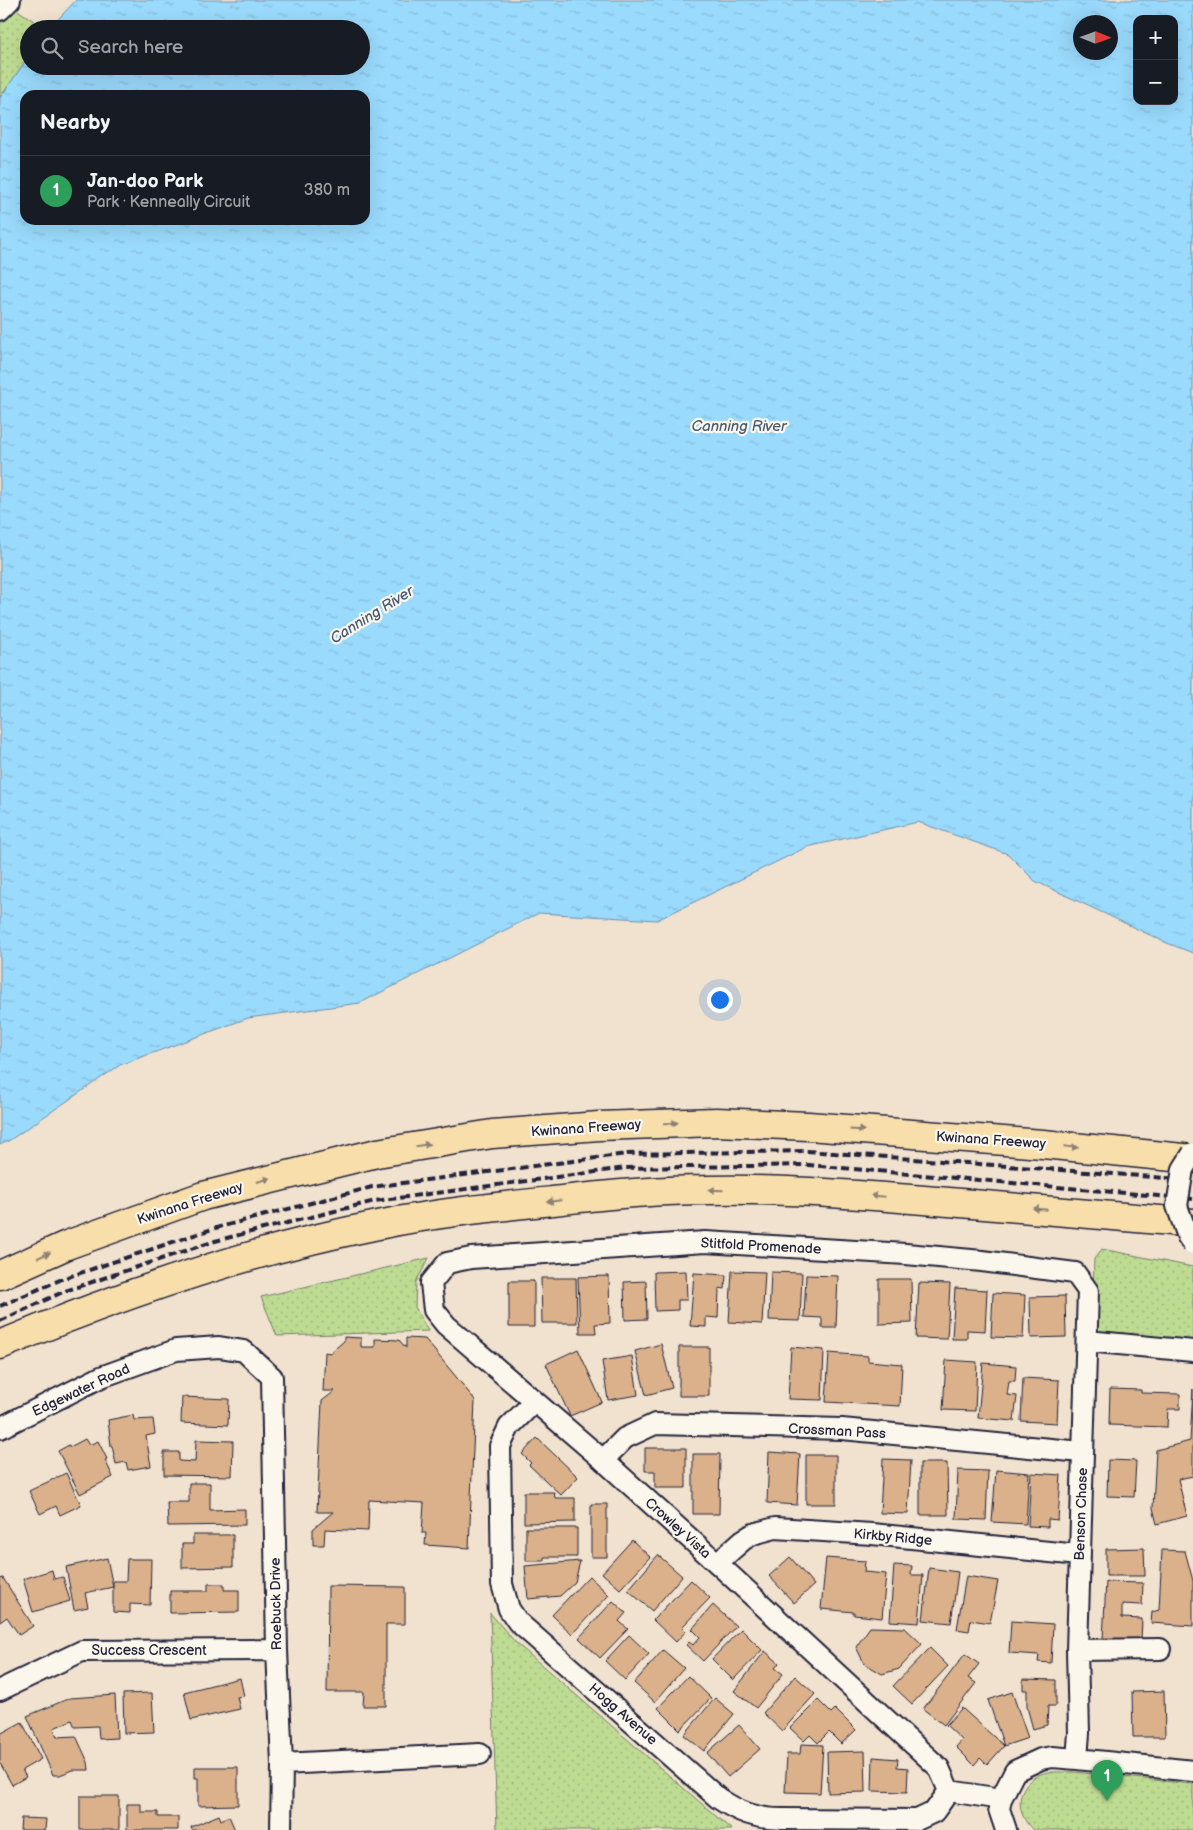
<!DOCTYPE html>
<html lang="en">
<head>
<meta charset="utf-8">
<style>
  body { margin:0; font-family:"Balsamiq Sans",sans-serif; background:#20242c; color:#f1f3f6 }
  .controls { position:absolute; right:15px; top:15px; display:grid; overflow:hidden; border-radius:10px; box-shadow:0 5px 20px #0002 }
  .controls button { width:45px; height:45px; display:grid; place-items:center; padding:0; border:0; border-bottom:1px solid #363941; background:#171b24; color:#f1f3f6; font:25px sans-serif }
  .compass { position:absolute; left:1073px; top:15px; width:45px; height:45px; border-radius:50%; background:#171b24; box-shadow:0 5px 20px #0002; rotate:91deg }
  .you { position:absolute; left:719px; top:999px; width:18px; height:18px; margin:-12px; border:4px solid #fff; border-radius:50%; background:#1a73e8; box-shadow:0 0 0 8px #1a73e833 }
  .badge { display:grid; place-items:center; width:32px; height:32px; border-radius:50%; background:#d1495b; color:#fff; font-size:16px; font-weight:700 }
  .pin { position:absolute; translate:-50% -41px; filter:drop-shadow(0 1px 2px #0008) }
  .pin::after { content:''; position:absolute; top:26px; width:18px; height:15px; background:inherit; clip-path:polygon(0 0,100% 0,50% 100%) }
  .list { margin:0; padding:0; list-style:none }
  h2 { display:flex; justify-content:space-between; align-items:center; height:65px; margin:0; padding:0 20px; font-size:21px }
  h2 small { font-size:16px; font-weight:400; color:#9ea1a6 }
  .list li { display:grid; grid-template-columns:32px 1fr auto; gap:15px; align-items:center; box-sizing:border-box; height:70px; padding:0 20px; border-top:1px solid #363941 }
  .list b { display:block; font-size:19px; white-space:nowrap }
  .list p { margin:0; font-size:16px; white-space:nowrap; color:#9ea1a6 }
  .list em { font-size:16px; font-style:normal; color:#9ea1a6 }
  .icon { flex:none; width:28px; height:28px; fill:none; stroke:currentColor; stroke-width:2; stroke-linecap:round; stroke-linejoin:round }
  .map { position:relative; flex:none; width:1193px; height:1830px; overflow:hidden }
  .search { position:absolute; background:#171b24; box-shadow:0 5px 20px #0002; left:20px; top:20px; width:350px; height:55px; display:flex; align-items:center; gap:12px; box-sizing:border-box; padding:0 18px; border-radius:28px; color:#9ea1a6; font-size:19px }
  .panel { position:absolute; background:#171b24; box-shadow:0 5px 20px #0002; left:20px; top:90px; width:350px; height:135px; border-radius:15px }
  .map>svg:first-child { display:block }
  .grass { fill:url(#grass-dots); stroke:#707e66 }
  .water { fill:url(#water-ripples); stroke:#6a90af; fill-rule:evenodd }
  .building { fill:#dab18b; stroke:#22223b }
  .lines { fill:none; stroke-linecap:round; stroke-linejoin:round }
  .minor-casing { stroke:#22223b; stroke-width:24 }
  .highway-casing { stroke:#22223b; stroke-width:31 }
  .minor { stroke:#fbf7ec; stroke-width:20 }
  .highway { stroke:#f8deab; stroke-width:28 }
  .rail { stroke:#22223b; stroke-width:4; stroke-dasharray:8 4; stroke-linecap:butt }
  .minor-bridge-casing { stroke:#22223b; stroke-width:24; stroke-linecap:butt }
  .minor-bridge { stroke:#fbf7ec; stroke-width:20 }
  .oneway { fill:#8d8073 }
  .labels { text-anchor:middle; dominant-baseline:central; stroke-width:4.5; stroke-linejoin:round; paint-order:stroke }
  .street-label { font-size:14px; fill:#22223b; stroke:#fbf7ec }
  .water-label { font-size:15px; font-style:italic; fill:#465975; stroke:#fbf7ec }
</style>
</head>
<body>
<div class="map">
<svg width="1193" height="1830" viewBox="0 0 1193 1830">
  <defs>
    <pattern id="grass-dots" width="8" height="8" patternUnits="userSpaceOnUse" patternTransform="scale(1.25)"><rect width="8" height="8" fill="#bedb92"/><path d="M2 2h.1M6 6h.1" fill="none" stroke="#a3bc7f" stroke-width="1.8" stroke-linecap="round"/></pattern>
    <pattern id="water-ripples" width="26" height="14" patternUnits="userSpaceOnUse" patternTransform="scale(1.25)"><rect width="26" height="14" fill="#9adafc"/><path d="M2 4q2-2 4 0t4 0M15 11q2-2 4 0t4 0" fill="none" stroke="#84bbd9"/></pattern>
  </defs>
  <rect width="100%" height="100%" fill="#f1e2cf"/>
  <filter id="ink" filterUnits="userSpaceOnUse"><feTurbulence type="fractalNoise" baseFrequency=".02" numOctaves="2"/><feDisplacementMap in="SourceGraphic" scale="10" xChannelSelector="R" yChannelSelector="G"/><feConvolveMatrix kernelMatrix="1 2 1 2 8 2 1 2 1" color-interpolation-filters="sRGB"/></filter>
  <g filter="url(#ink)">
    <!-- grass -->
    <path class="grass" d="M13,7L34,21L42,29H29V56L0,98V22Z
      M1102,1249L1193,1267V1347L1092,1337L1094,1259Z
      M429,1258L416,1282L415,1307L428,1331L277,1336L261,1297Z
      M490,1613L515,1642L732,1830H497Z
      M1048,1772H1073L1193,1784V1830H1033C1011,1809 1018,1778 1048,1772Z"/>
    <!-- water -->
    <path class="water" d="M76,0H1193V953L1167,943L1035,881L1008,854L918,822L807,847L657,920L539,913L360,1003L248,1018L120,1065L10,1140L0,1145V98L29,56V66H361V29H49ZM1137,19H1174V101H1137ZM1080,22H1110V52H1080ZM25,95H365V220H25Z"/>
    <!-- building -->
    <path class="building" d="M686,1271L687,1300H678V1310L655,1311L654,1272Z
      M732,1271L765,1272L762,1324L729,1322Z
      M771,1272L802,1273L800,1321L769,1320Z
      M694,1273L726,1275L725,1289L719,1288L718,1318L706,1317V1327L690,1326Z
      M806,1275L838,1276L836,1328H822V1318L804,1317Z
      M609,1276L610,1323L595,1324L596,1333H580L578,1277Z
      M541,1278H576L577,1323H542Z
      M879,1279H911L912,1323L879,1324Z
      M509,1281H534V1327H509Z
      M646,1281L647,1319L625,1320L624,1282Z
      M919,1283L950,1284L947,1339L916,1338Z
      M955,1288L987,1290L985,1331L967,1330V1339H952Z
      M993,1293L1025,1295L1023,1338L991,1337Z
      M1065,1296L1066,1337L1031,1338L1030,1297Z
      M344,1337L361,1338V1347H375V1339L399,1340L406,1348V1338L425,1339L475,1400L469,1548L425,1545L426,1533H422L424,1503L369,1500L368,1531L325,1529L324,1545H313V1529L333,1512H317L322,1401L335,1391H323L325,1352L330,1353L344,1341Z
      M661,1344L672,1388L646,1395L635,1351Z
      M679,1347H709V1396H679Z
      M791,1347L824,1350L822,1400L788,1399Z
      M578,1349L602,1402L570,1416L546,1364Z
      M829,1353L868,1356V1361L902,1364L900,1406L826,1402Z
      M632,1356L638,1395L608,1400L602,1361Z
      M946,1360L977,1362L975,1411L943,1410Z
      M983,1363L1016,1366L1015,1381H1009L1007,1395L1017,1396L1014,1421L978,1418Z
      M1023,1378L1059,1380L1057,1423L1021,1421Z
      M1110,1389L1141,1390V1393L1180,1394V1409H1168L1167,1427L1109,1425Z
      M1193,1389V1476L1178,1479L1187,1516L1157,1524L1153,1508L1156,1450L1190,1441Z
      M182,1397L229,1399L228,1425L181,1423Z
      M133,1415L134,1420L153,1419L155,1434L146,1436L151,1466L128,1470L126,1462L116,1464L112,1446H111L108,1420Z
      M537,1438L578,1477L561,1495L529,1465L531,1463L522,1454Z
      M85,1439L89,1445L98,1441L107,1459L105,1460L113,1477L80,1494L58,1451L69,1445L70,1447Z
      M196,1440L233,1441L232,1476L164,1475V1452H179V1461L195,1462Z
      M645,1448H686V1488H655V1471H645Z
      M769,1452L800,1454L797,1505L767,1503Z
      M693,1454H720L719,1514H693Z
      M806,1455H836V1504H806Z
      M883,1459L911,1460L908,1514L880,1513Z
      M1108,1460L1136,1461L1134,1497L1107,1496Z
      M920,1463H947L948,1515H920Z
      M958,1470L988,1471L986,1520L956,1519Z
      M996,1470L1029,1473L1026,1524L992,1522Z
      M66,1473L81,1505L60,1515L56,1506L40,1514L29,1491Z
      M1031,1473L1061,1475L1058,1520L1048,1519V1527L1028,1526Z
      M189,1483H210V1510L245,1509V1525L168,1526L167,1502H189Z
      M524,1492H554L555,1498H575V1522L524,1523Z
      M591,1504H607V1557H591Z
      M526,1528H577V1557H544V1561H526Z
      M193,1535H233V1567L182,1568V1544H193Z
      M632,1540L650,1557L620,1589L602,1573Z
      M1144,1548L1145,1576H1106V1549Z
      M1162,1550L1185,1551L1193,1581V1626L1151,1623L1152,1612L1159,1610Z
      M658,1555L682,1576L652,1611L628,1590Z
      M790,1557L814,1585L794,1603L769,1576Z
      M107,1558L113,1587L85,1593L88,1607L74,1610L66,1567Z
      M826,1558L865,1561L864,1572L886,1574L882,1618L854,1615V1612L821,1609Z
      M127,1559H151L150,1605L130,1604V1613L113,1612V1581H126Z
      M580,1561L575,1582L560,1596L528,1599L525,1566Z
      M894,1565L912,1566L911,1575H923L919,1623L890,1621Z
      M929,1568L958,1572L951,1623L923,1620Z
      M52,1570L54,1579L63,1577L70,1601L33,1612L23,1579Z
      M589,1576L609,1595L572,1634L552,1615Z
      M966,1576L998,1581L990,1623L971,1620L969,1631L957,1629Z
      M3,1578L33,1626L19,1635L7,1617L0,1622V1579Z
      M691,1580L710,1598L682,1627L686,1631L676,1642L653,1620Z
      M1106,1582L1143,1583L1142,1605L1122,1604V1618L1142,1619L1141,1640L1103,1639Z
      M208,1584H224V1590H239V1612L170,1613V1591H208Z
      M328,1586L405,1587V1624H386V1706H363L364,1692H327Z
      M613,1601L626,1613L619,1621L628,1629L600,1658L579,1638Z
      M713,1605L736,1626L703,1661L686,1645L689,1642L693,1645L700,1637L692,1629Z
      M1011,1621L1053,1624L1051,1663L1038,1662L1039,1655L1009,1653Z
      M870,1627L905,1628L922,1644L899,1669L882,1674L864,1663L856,1647Z
      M741,1629L762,1650L733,1680L712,1659Z
      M629,1635L649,1654L625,1680L605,1661Z
      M930,1648L948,1666L912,1704L893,1686Z
      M663,1650L684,1668L655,1702L634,1683Z
      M765,1651L779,1663L775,1668L783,1674L756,1708L734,1691Z
      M965,1654L979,1664L968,1678L976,1683L944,1725L923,1709Z
      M688,1676L711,1698L680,1730L658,1708Z
      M795,1676L815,1694L782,1731L763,1713Z
      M240,1678L244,1696L237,1697L240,1709L191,1720L184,1692Z
      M1023,1679L1056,1680V1706H1048L1047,1725L1033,1729L1027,1707V1690H1023Z
      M1164,1691L1165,1737H1133L1132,1692Z
      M1012,1692L1028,1738L1004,1746L988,1700Z
      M152,1693L154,1732L124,1733L123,1694Z
      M115,1695L117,1738L99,1739L98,1726L75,1727L72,1720L54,1728L57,1737L76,1736L88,1762L89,1770H72L60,1775H53L27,1716L70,1698Z
      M715,1698L734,1714L704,1751L684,1735Z
      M818,1700L831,1713L835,1709L856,1730L841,1744L829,1732L818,1743L810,1735L804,1741L790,1728Z
      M962,1708L1004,1746L987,1765L980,1758L974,1765L956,1747L962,1740L946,1725Z
      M22,1722L41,1759L22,1770L26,1777L12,1785L0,1763V1734Z
      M739,1725L760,1749L728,1777L707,1753Z
      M801,1744L823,1745L820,1793L785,1792L787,1754H800Z
      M865,1751L866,1792L828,1793L827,1752Z
      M873,1757L898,1759L897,1767L908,1768L907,1792L872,1791Z
      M195,1767H238V1805L198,1806V1778H195Z
      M80,1796H119V1830H80Z
      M127,1804H141V1812H158V1817H178V1830H127Z
      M219,1815L221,1820L229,1816L235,1830H192L191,1827Z
      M21,1818L46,1819L45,1830H20Z"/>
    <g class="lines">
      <!-- minor casing -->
      <g class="minor-casing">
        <path id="minor" d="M0,10L10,0
          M1087,1341L1193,1351
          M534,1402L509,1427L500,1446L502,1584L509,1609L518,1622L718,1798C738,1812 757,1819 782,1819L917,1820L934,1812L949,1791
          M0,1428L101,1377L176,1350L219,1347L244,1351L272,1377L277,1650L282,1764L281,1830
          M603,1460L625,1438L655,1424L842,1429L1082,1452
          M717,1563L743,1540L753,1534L775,1528L872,1534L1079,1555
          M1077,1650L1160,1649
          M0,1690L82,1651L277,1650
          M282,1764L480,1754
          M949,1791L939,1768L717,1563L603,1460L446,1325L434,1310L431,1283L447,1263L471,1258L705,1242L906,1254L982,1261L1075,1273L1088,1291L1077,1650L1079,1733L1077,1759
          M949,1791L1001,1799
          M1006,1830L999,1809L1001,1799L1015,1771L1041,1759L1052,1757L1077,1759L1193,1771"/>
      </g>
      <!-- highway casing -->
      <g class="highway-casing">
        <path id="highway" d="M0,1275L67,1245L203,1196L377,1153L492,1134L599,1126L716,1122L808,1126L1043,1144L1193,1159
          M0,1345C122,1294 248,1251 378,1225C436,1213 495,1207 553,1201C604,1195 655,1190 706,1190C783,1188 860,1195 937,1201C1023,1208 1108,1215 1193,1223"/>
      </g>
      <!-- minor -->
      <use href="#minor" class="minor"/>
      <!-- highway -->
      <use href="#highway" class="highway"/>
      <!-- rail -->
      <path class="rail" d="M0,1306L62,1279L212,1229L372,1187L627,1154L807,1151L1193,1180
        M0,1321L65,1291L215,1241L375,1201L626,1168L809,1165L1193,1199"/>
      <!-- minor-bridge casing -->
      <g class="minor-bridge-casing">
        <path id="minor-bridge" d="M1193,1153L1183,1169L1177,1206L1188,1237L1193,1244"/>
      </g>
      <!-- minor-bridge -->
      <use href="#minor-bridge" class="minor-bridge"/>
    </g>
    <!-- one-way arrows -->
    <defs><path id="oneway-solid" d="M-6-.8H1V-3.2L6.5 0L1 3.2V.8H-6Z" transform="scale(1.25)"/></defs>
    <g class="oneway">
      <use href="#oneway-solid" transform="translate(671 1123) rotate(-1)"/>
      <use href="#oneway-solid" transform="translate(857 1130) rotate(4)"/>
      <use href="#oneway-solid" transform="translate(423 1145) rotate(-9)"/>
      <use href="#oneway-solid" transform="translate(1071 1147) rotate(6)"/>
      <use href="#oneway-solid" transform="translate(264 1180) rotate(-15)"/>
      <use href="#oneway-solid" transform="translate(716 1190) rotate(-179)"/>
      <use href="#oneway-solid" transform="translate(878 1196) rotate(-175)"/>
      <use href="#oneway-solid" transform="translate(554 1201) rotate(174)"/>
      <use href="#oneway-solid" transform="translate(1040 1209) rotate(-175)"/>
      <use href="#oneway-solid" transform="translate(44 1255) rotate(-24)"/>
    </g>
  </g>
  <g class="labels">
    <!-- street labels -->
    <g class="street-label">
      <text transform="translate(586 1128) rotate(-4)">Kwinana Freeway</text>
      <text transform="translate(991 1140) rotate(4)">Kwinana Freeway</text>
      <text transform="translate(190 1203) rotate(-18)">Kwinana Freeway</text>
      <text transform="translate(761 1246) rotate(3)">Stitfold Promenade</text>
      <text transform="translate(81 1390) rotate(-25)">Edgewater Road</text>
      <text transform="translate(837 1431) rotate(3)">Crossman Pass</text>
      <text transform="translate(1081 1514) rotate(-88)">Benson Chase</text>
      <text transform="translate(678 1528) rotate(42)">Crowley Vista</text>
      <text transform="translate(893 1537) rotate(5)">Kirkby Ridge</text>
      <text transform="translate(276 1604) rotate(-91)">Roebuck Drive</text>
      <text x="149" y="1650">Success Crescent</text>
      <text transform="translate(623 1714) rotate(41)">Hogg Avenue</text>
    </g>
    <!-- water labels -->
    <g class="water-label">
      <text x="739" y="426">Canning River</text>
      <text transform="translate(372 615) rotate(-32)">Canning River</text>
    </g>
  </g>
</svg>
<div class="controls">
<button>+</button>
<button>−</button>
</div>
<svg class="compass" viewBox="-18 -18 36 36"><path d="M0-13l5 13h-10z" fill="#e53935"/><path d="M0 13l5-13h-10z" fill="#9ea1a6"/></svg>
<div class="you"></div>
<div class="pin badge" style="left:1107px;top:1801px;background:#2e9e5b">1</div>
<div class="search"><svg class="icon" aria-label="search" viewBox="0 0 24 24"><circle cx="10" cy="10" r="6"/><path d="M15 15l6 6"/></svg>Search here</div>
<section class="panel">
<h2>Nearby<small></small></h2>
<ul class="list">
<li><span class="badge" style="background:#2e9e5b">1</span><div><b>Jan-doo Park</b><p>Park · Kenneally Circuit</p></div><em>380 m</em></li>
</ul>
</section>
</div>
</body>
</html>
